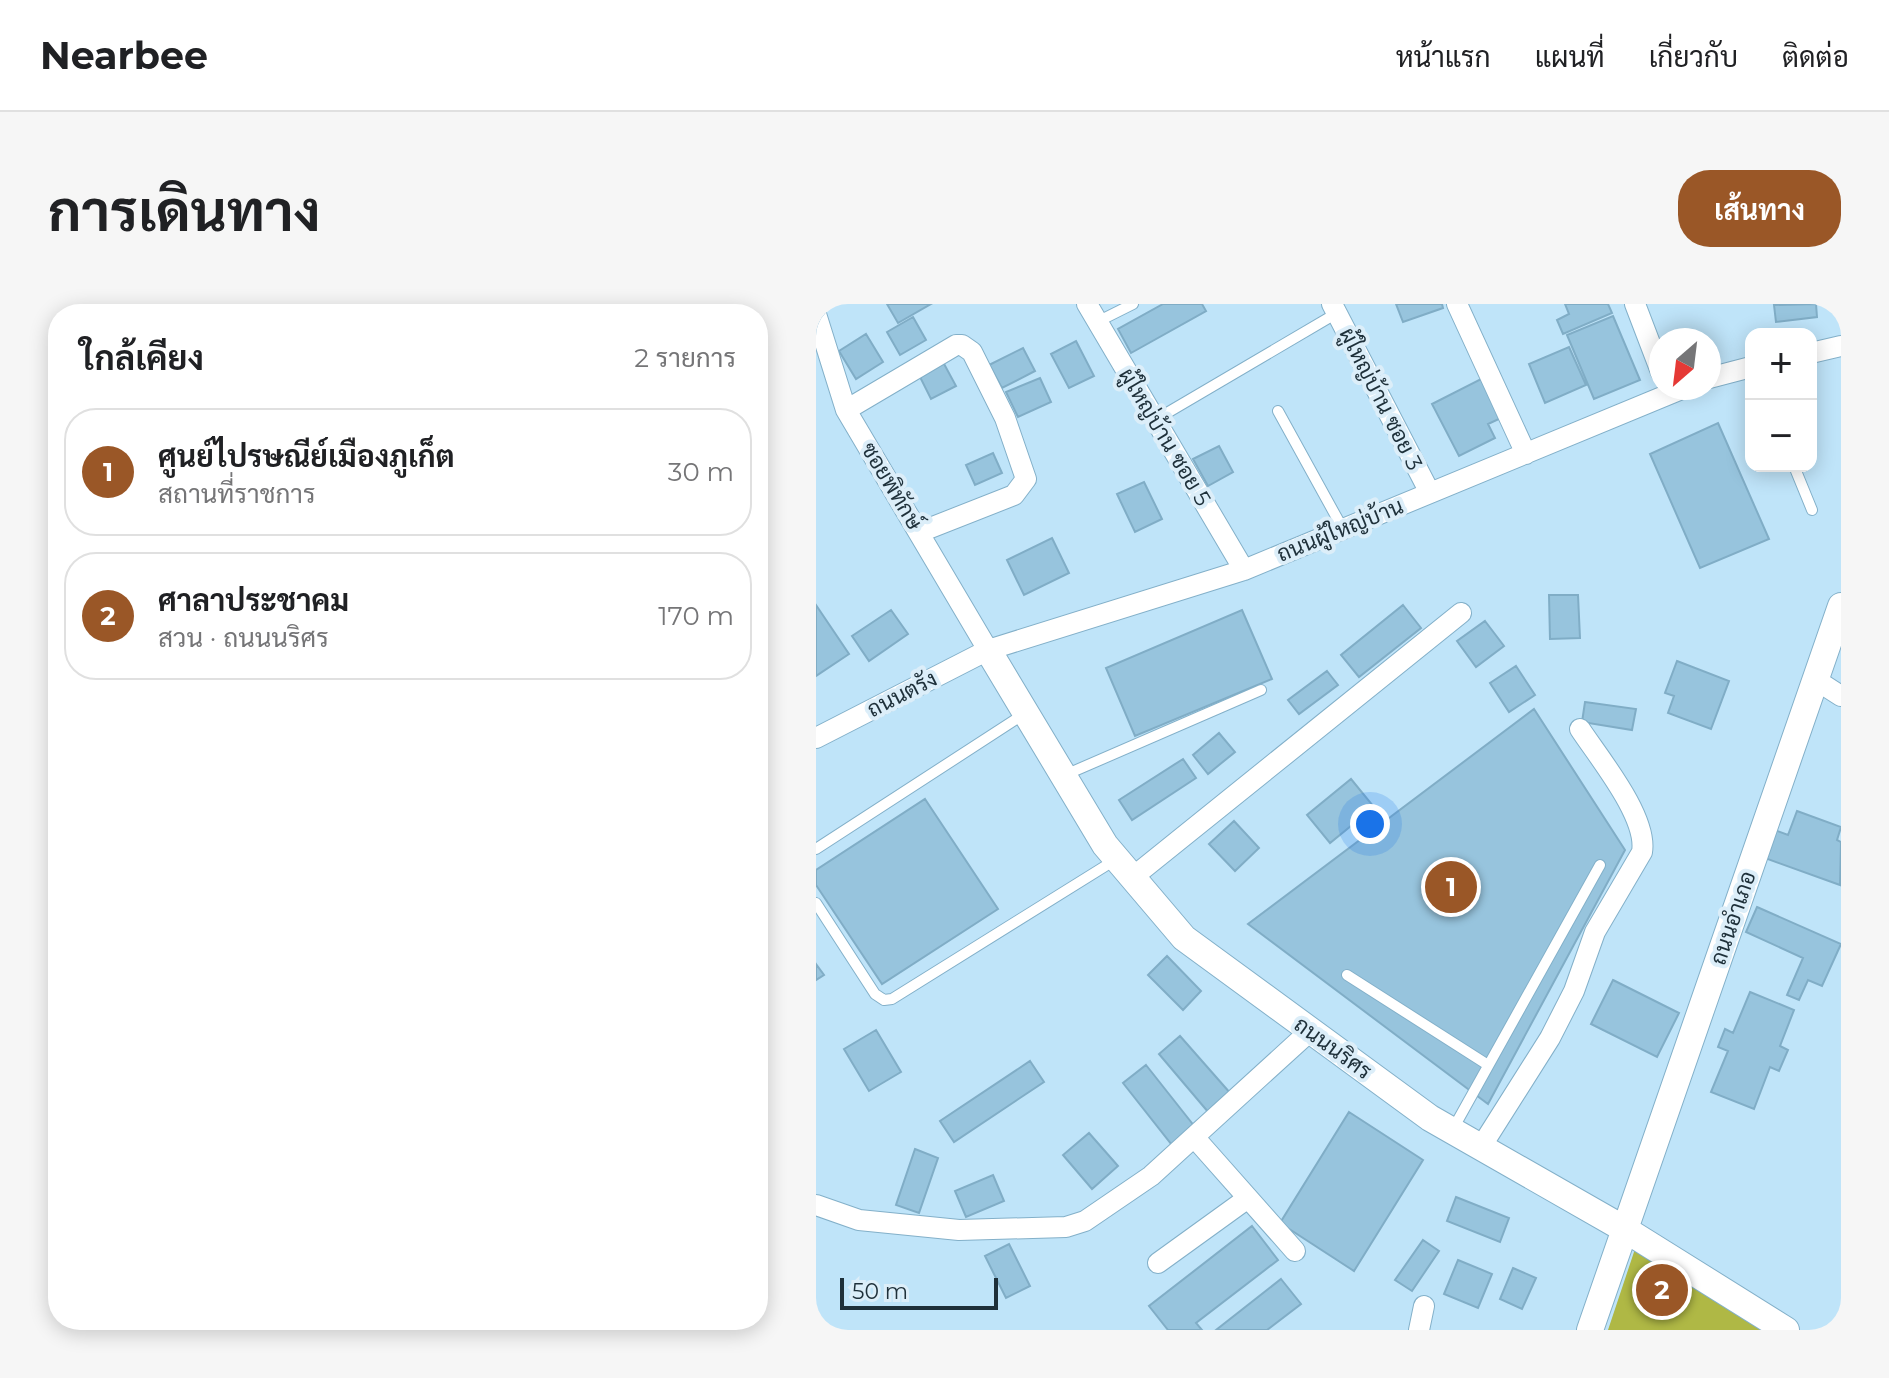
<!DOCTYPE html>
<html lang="th">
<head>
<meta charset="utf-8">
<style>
  body { margin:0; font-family:Montserrat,Sarabun,sans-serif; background:#f6f6f6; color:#202124 }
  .controls { position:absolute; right:24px; top:24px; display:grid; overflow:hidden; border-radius:16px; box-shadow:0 4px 20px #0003 }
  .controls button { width:72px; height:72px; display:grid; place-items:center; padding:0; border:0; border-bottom:2px solid #e0e0e0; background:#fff; color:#202124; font:40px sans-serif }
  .compass { position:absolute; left:833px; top:24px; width:72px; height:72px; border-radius:50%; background:#fff; box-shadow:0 4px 20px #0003; rotate:208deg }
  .scale { position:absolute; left:24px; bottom:20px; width:158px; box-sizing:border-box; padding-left:8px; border:4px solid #1e303a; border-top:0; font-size:22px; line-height:28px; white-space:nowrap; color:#1e303a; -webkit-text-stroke:6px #dceef9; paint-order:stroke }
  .you { position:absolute; left:554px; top:520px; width:28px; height:28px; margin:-20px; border:6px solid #fff; border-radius:50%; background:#1a73e8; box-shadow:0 0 0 12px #1a73e833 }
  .badge { display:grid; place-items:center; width:52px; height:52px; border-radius:50%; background:#9a5727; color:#fff; font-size:26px; font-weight:700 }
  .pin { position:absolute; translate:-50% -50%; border:4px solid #fff; box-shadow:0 2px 8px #0006 }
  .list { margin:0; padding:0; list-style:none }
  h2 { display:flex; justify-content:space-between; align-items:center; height:104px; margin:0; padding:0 32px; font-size:34px }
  h2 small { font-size:26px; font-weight:400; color:#757577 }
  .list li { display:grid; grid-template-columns:52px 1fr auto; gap:24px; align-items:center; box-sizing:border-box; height:128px; margin:0 16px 16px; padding:0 16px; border:2px solid #e0e0e0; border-radius:32px }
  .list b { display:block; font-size:30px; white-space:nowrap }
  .list p { margin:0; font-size:26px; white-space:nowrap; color:#757577 }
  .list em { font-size:26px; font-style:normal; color:#757577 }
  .map { position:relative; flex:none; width:1025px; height:1026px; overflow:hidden; border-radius:32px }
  header { display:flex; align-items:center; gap:48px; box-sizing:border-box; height:112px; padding:0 40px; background:#fff; border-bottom:2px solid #e0e0e0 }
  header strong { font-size:38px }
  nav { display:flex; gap:44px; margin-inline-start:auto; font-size:28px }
  .intro { display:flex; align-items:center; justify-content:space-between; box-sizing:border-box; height:192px; padding:0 48px }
  h1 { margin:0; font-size:56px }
  .button { padding:20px 36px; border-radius:32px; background:#9a5727; color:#fff; font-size:28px; font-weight:700 }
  main { display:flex; gap:48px; padding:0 48px }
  aside { flex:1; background:#fff; border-radius:32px; box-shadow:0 4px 20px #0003 }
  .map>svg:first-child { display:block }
  .green { fill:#afb845 }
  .building { fill:#97c4dd; stroke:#80adc6; stroke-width:2 }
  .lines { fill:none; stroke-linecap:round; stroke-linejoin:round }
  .service-casing { stroke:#83b0c9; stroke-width:12 }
  .minor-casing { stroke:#83b0c9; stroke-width:22 }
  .tertiary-casing { stroke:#83b0c9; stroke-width:28 }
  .service { stroke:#fff; stroke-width:10 }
  .minor { stroke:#fff; stroke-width:20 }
  .tertiary { stroke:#fff; stroke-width:26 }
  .labels { text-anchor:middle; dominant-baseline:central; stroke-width:8; stroke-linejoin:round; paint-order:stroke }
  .street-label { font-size:22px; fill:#1e303a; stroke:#dceef9 }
</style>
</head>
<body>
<header>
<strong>Nearbee</strong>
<nav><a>หน้าแรก</a><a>แผนที่</a><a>เกี่ยวกับ</a><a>ติดต่อ</a></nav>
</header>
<div class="intro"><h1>การเดินทาง</h1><a class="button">เส้นทาง</a></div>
<main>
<aside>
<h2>ใกล้เคียง<small>2 รายการ</small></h2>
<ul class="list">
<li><span class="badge">1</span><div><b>ศูนย์ไปรษณีย์เมืองภูเก็ต</b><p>สถานที่ราชการ</p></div><em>30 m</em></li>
<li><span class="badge">2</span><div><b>ศาลาประชาคม</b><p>สวน · ถนนนริศร</p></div><em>170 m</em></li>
</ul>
</aside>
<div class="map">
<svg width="1025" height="1026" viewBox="0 0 1025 1026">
  <rect width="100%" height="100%" fill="#bfe4f9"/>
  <!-- green -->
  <path class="green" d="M819,945L953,1026H792Z"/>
  <!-- building -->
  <path class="building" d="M71,0H115L82,19Z
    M347,0H386L390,7L315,49L302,25Z
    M580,0H626L627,4L587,18Z
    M749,0H792L796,9L747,30L741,16L753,10Z
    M1000,0L1001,13L960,18L958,1Z
    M797,12L824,76L778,95L751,31Z
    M97,13L110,36L84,51L71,28Z
    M50,30L67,58L40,75L23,47Z
    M260,37L278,72L253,84L235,50Z
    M753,43L770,81L729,99L713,60Z
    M207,44L219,67L186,84L173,61Z
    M127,58L140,82L115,95L103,71Z
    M224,74L235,98L202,113L190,88Z
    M665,75L685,114L672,120L679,134L643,152L616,100Z
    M902,119L953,235L884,264L834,150Z
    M403,142L417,168L392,182L377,155Z
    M177,149L186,169L159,181L150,161Z
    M328,178L346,215L319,228L301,190Z
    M236,234L253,269L208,291L191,256Z
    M733,291H762L764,334L734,335Z
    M0,301L33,350L0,372Z
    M587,301L605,324L543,373L525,351Z
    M75,306L92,330L53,357L36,332Z
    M426,306L456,375L319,432L290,364Z
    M669,317L688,342L660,363L641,337Z
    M861,357L913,377L895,425L852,409L858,392L849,389Z
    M700,362L719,391L693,408L674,379Z
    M511,367L522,381L483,410L472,396Z
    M769,398L820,405L816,426L766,418Z
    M718,405L809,546L672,800L432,620Z
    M403,429L419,448L392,470L377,451Z
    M367,455L380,474L316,516L303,496Z
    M535,475L558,503L514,539L491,511Z
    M109,495L182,605L66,680L0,581V566Z
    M981,507L1025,523L1021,536L1025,538L1024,581L946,553L956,525L972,531Z
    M418,517L443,544L419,567L393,540Z
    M941,603L1025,640L1006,682L992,676L983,696L971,691L987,654L930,628Z
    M351,652L385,687L367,706L332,671Z
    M0,660L8,671L0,676Z
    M797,676L863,709L841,753L775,720Z
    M934,688L978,706L964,742L972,746L963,767L954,763L938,805L895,788L912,747L902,743L909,725L917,729Z
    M60,726L85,768L53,787L28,745Z
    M364,732L415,790L393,809L343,750Z
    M214,757L228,778L138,838L124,817Z
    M330,761L379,823L356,841L307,779Z
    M533,808L607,856L538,967L464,919Z
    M273,829L302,862L276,885L247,851Z
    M99,845L122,854L103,909L80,901Z
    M177,871L188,897L150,913L139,887Z
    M640,893L693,914L684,938L631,917Z
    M436,922L462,956L380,1019L386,1026H352L333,1002Z
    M607,936L623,947L596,987L579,976Z
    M193,940L214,982L190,994L169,952Z
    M642,956L676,970L662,1004L628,990Z
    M697,964L720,974L706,1005L684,995Z
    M465,975L485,1000L451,1026H400Z"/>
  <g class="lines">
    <!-- service casing -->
    <g class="service-casing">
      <path id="service" d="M281,18L317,0
        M462,107L527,225
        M339,116L521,9
        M978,162L996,206
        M249,471L445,386
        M0,545L208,410
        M0,599L59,690L68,696L76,695L299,556
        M531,671L672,761
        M637,825L784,561"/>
    </g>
    <!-- minor casing -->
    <g class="minor-casing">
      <path id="minor" d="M271,0L428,266
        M516,0L614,189
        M641,0L710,150
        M819,0L845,68
        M0,10L30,106L172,346
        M995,49L1025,42
        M893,74L935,63
        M30,106L140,41H146L156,48L189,114L210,175L198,191L104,228
        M1000,376L1025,392
        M0,434L172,346L428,266L868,84
        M317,573L645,309
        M378,833L479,947
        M665,843L734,734L758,687L779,628L826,548C832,513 783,454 764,425
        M0,901L43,916L143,926L250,923L269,917L335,872L493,728
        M342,959L432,894
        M603,1026L608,1002"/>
    </g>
    <!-- tertiary casing -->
    <g class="tertiary-casing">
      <path id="tertiary" d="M172,346L289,541L368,634L614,814L810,926L970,1026
        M774,1026L1025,302"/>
    </g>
    <!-- service -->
    <use href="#service" class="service"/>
    <!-- minor -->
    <use href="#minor" class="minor"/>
    <!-- tertiary -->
    <use href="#tertiary" class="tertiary"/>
  </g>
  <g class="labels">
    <!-- street labels -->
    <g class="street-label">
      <text transform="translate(565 95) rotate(63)">ผู้ใหญ่บ้าน ซอย 3</text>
      <text transform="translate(349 133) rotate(59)">ผู้ใหญ่บ้าน ซอย 5</text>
      <text transform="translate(76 182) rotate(59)">ซอยพิทักษ์</text>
      <text transform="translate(524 226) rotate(-22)">ถนนผู้ใหญ่บ้าน</text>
      <text transform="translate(86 390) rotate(-27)">ถนนตรัง</text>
      <text transform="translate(917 614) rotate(-71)">ถนนอำเภอ</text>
      <text transform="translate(517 744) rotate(36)">ถนนนริศร</text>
    </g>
  </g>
</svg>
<div class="controls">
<button>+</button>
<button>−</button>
</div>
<svg class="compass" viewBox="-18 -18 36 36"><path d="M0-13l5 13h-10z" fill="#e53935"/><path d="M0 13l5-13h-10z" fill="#757577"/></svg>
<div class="scale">50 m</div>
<div class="you"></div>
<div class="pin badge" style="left:635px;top:583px">1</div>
<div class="pin badge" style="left:846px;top:986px">2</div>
</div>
</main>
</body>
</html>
